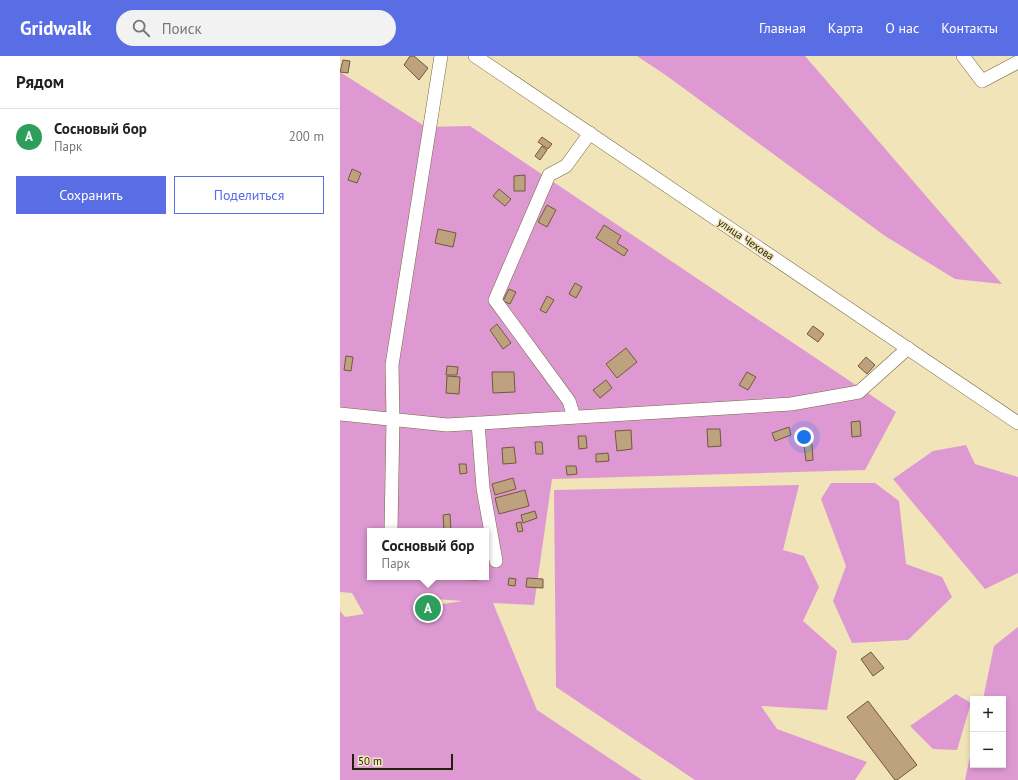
<!DOCTYPE html>
<html lang="ru">
<head>
<meta charset="utf-8">
<style>
  body { margin:0; font-family:"PT Sans",sans-serif; background:#f2f2f2; color:#222 }
  .controls { position:absolute; right:12px; bottom:12px; display:grid; overflow:hidden; border-radius:0px; box-shadow:0 2px 6px #0003 }
  .controls button { width:36px; height:36px; display:grid; place-items:center; padding:0; border:0; border-bottom:1px solid #e0e0e0; background:#fff; color:#222; font:20px sans-serif }
  .scale { position:absolute; left:12px; bottom:10px; width:101px; box-sizing:border-box; padding-left:4px; border:2px solid #241f0f; border-top:0; font-size:11px; line-height:14px; white-space:nowrap; color:#241f0f; -webkit-text-stroke:3px #f1e4b8; paint-order:stroke }
  .you { position:absolute; left:464px; top:381px; width:14px; height:14px; margin:-10px; border:3px solid #fff; border-radius:50%; background:#1a73e8; box-shadow:0 0 0 6px #1a73e833 }
  .badge { display:grid; place-items:center; width:26px; height:26px; border-radius:50%; background:#596de4; color:#fff; font-size:13px; font-weight:700 }
  .pin { position:absolute; translate:-50% -50%; border:2px solid #fff; box-shadow:0 1px 4px #0006 }
  .popup { position:absolute; left:27px; top:472px; width:122px; height:52px; box-sizing:border-box; display:grid; place-content:center; border-radius:0px; background:#fff; filter:drop-shadow(0 1px 3px #0005); font-size:13px; white-space:nowrap; color:#767676 }
  .popup b { font-size:15px; color:#222 }
  .popup::after { content:''; position:absolute; left:50%; top:100%; margin-left:-8px; border:8px solid transparent; border-top-color:#fff }
  .list { margin:0; padding:0; list-style:none }
  h2 { display:flex; justify-content:space-between; align-items:center; height:52px; margin:0; padding:0 16px; font-size:17px }
  h2 small { font-size:13px; font-weight:400; color:#767676 }
  .list li { display:grid; grid-template-columns:26px 1fr auto; gap:12px; align-items:center; box-sizing:border-box; height:56px; padding:0 16px; border-top:1px solid #e0e0e0 }
  .list b { display:block; font-size:15px; white-space:nowrap }
  .list p { margin:0; font-size:13px; white-space:nowrap; color:#767676 }
  .list em { font-size:13px; font-style:normal; color:#767676 }
  .actions { display:flex; gap:8px; padding:12px 16px }
  .actions a { flex:1; padding:9px 0; border:1px solid #596de4; border-radius:0px; text-align:center; font-size:14px; color:#596de4 }
  .actions .main { background:#596de4; color:#fff }
  .icon { flex:none; width:22px; height:22px; fill:none; stroke:currentColor; stroke-width:2; stroke-linecap:round; stroke-linejoin:round }
  .map { position:relative; flex:none; width:678px; height:724px; overflow:hidden }
  header { display:flex; align-items:center; gap:24px; box-sizing:border-box; height:56px; padding:0 20px; background:#596de4; color:#fff }
  header strong { font-size:19px }
  nav { display:flex; gap:22px; margin-inline-start:auto; font-size:14px }
  .search { width:280px; height:36px; background:#f2f2f2; display:flex; align-items:center; gap:10px; box-sizing:border-box; padding:0 14px; border-radius:22px; color:#767676; font-size:15px }
  main { display:flex }
  aside { flex:1; background:#fff }
  .map>svg:first-child { display:block }
  .green { fill:#de99d3; fill-rule:evenodd }
  .building { fill:#bea27f; stroke:#725838 }
  .lines { fill:none; stroke-linecap:round; stroke-linejoin:round }
  .minor-casing { stroke:#746741; stroke-width:14 }
  .minor { stroke:#fff; stroke-width:13 }
  .labels { text-anchor:middle; dominant-baseline:central; stroke-width:3; stroke-linejoin:round; paint-order:stroke }
  .street-label { font-size:11px; fill:#241f0f; stroke:#f1e4b8 }
</style>
</head>
<body>
<header>
<strong>Gridwalk</strong>
<div class="search"><svg class="icon" aria-label="search" viewBox="0 0 24 24"><circle cx="10" cy="10" r="6"/><path d="M15 15l6 6"/></svg>Поиск</div>
<nav><a>Главная</a><a>Карта</a><a>О нас</a><a>Контакты</a></nav>
</header>
<main>
<aside>
<h2>Рядом<small></small></h2>
<ul class="list">
<li><span class="badge" style="background:#2e9e5b">A</span><div><b>Сосновый бор</b><p>Парк</p></div><em>200 m</em></li>
</ul>
<div class="actions"><a class="main">Сохранить</a><a>Поделиться</a></div>
</aside>
<div class="map">
<svg width="678" height="724" viewBox="0 0 678 724">
  <rect width="100%" height="100%" fill="#f1e4b8"/>
  <!-- green -->
  <path class="green" d="M297,0H465L662,228L615,223L545,180L327,20Z
    M0,16L86,71L130,70L556,356L525,414L212,423L194,549L153,547L197,654L302,724H0V555L5,561L24,558L12,537L0,536ZM30,475H146V521H30ZM82,542L123,545L89,550Z
    M626,389L635,408L678,421V517L645,533L553,423L593,395Z
    M491,427H535L559,445L566,508L602,521L612,541L568,584L512,587L493,545L506,510L481,443Z
    M459,429L443,494L464,500L479,531L463,565L497,595L487,654L421,650L437,673L527,706L515,724H355L216,631L214,434Z
    M678,571V724H625L633,687V709H663V643H643L654,590Z
    M616,638L631,647L617,694L593,693L570,670Z"/>
  <!-- building -->
  <path class="building" d="M70,0H74L88,12L79,24L64,9Z
    M3,4L10,5L8,17L0,16Z
    M202,81L212,88L208,93L198,86Z
    M202,90L207,94L200,104L195,100Z
    M12,113L21,117L17,127L8,124Z
    M185,119V135H174V120Z
    M159,133L171,143L165,150L153,140Z
    M207,149L216,154L207,171L198,166Z
    M264,169L281,180L277,187L288,194L284,200L256,182Z
    M98,173L116,177L113,191L95,187Z
    M235,227L242,231L236,242L229,238Z
    M169,233L176,236L170,248L163,245Z
    M207,240L214,244L206,257L200,254Z
    M157,268L171,287L163,293L150,274Z
    M473,270L484,278L478,286L467,278Z
    M286,292L297,306L277,322L266,308Z
    M6,300L13,301L11,315L4,314Z
    M526,301L535,309L527,318L518,310Z
    M107,310L118,311L117,319H106Z
    M152,316H174L175,336L153,337Z
    M407,316L416,321L408,334L399,329Z
    M107,320L120,321L119,338L106,337Z
    M266,324L272,332L260,342L253,334Z
    M520,365L521,380L512,381L511,366Z
    M449,371L451,379L435,385L432,377Z
    M367,373H380L381,390L368,391Z
    M291,374L292,393L277,395L275,375Z
    M238,380H246L247,392L239,393Z
    M195,386H202L203,398H196Z
    M472,388L473,404L466,405L464,389Z
    M174,391L176,407L163,408L162,392Z
    M268,397L269,405L256,406V398Z
    M119,408H126L127,417L120,418Z
    M226,410H236L237,418L227,419Z
    M173,422L176,433L155,439L152,428Z
    M185,434L189,450L159,458L155,442Z
    M195,455L197,462L183,467L181,459Z
    M110,458L111,475H104L103,459Z
    M181,466L183,475L178,476L176,467Z
    M114,521H137V524L114,523Z
    M169,522L176,523L175,530L168,529Z
    M187,522L203,523V532L186,531Z
    M531,596L544,612L533,620L521,603Z
    M528,645L577,709L557,724H555L507,661Z"/>
  <g class="lines">
    <!-- minor casing -->
    <g class="minor-casing">
      <path id="minor" d="M135,0L678,367
        M623,0L642,25L678,6
        M0,358L107,369L451,348L519,336L568,292
        M234,361L229,345L155,244L209,119L226,110L250,77
        M138,367L143,432L156,505
        M51,475L53,363L52,309L101,0"/>
    </g>
    <!-- minor -->
    <use href="#minor" class="minor"/>
  </g>
  <g class="labels">
    <!-- street labels -->
    <g class="street-label">
      <text transform="translate(406 183) rotate(34)">улица Чехова</text>
    </g>
  </g>
</svg>
<div class="controls">
<button>+</button>
<button>−</button>
</div>
<div class="scale">50 m</div>
<div class="you"></div>
<div class="pin badge" style="left:88px;top:552px;background:#2e9e5b">A</div>
<div class="popup"><b>Сосновый бор</b>Парк</div>
</div>
</main>
</body>
</html>
